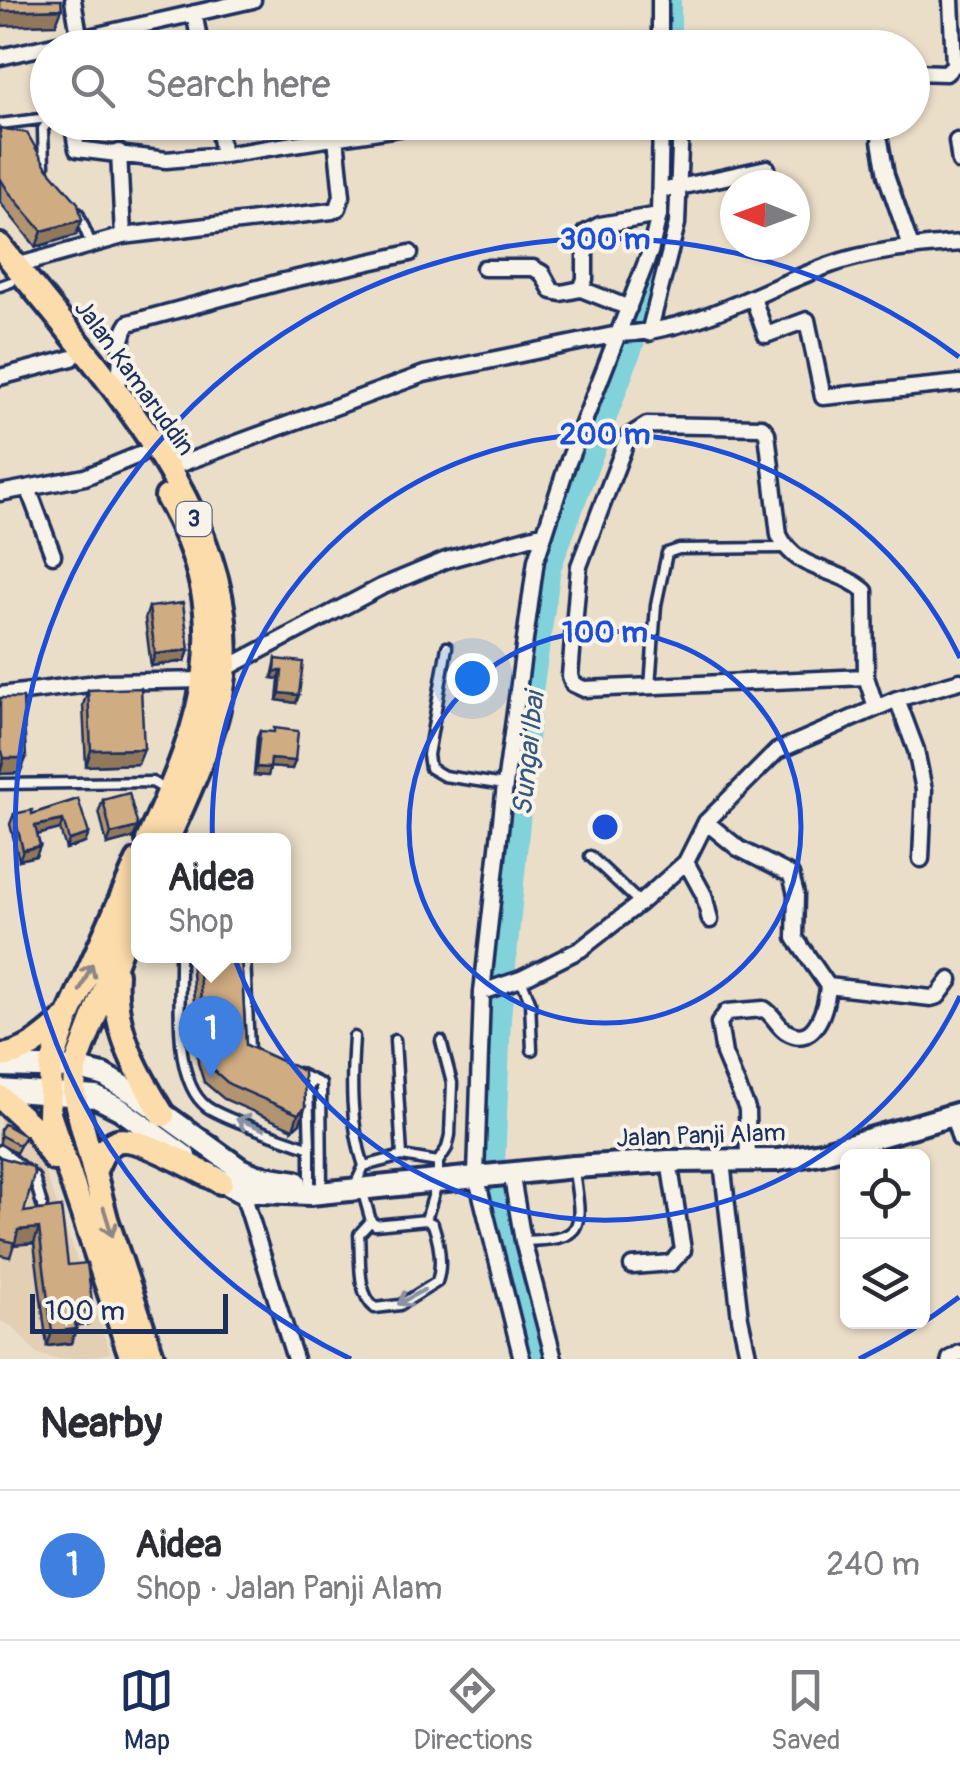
<!DOCTYPE html>
<html lang="en">
<head>
<meta charset="utf-8">
<style>
  body { margin:0; font-family:Pangolin,sans-serif; background:#f7f7f7; color:#2b2b33 }
  .controls { position:absolute; right:30px; bottom:30px; display:grid; overflow:hidden; border-radius:15px; box-shadow:0 2px 8px #0004 }
  .controls button { width:90px; height:90px; display:grid; place-items:center; padding:0; border:0; border-bottom:2px solid #e1e1e2; background:#fff; color:#2b2b33; font:50px sans-serif }
  .compass { position:absolute; left:720px; top:170px; width:90px; height:90px; border-radius:50%; background:#fff; box-shadow:0 2px 8px #0004; rotate:271deg }
  .scale { position:absolute; left:30px; bottom:25px; width:198px; box-sizing:border-box; padding-left:10px; border:5px solid #1b2f5e; border-top:0; font-size:28px; line-height:35px; white-space:nowrap; color:#1b2f5e; -webkit-text-stroke:8px #f7f3e8; paint-order:stroke }
  .you { position:absolute; left:472px; top:678px; width:35px; height:35px; margin:-25px; border:8px solid #fff; border-radius:50%; background:#1a73e8; box-shadow:0 0 0 15px #1a73e833 }
  .badge { display:grid; place-items:center; width:65px; height:65px; border-radius:50%; background:#1b2f5e; color:#fff; font-size:32px; font-weight:700 }
  .pin { position:absolute; translate:-50% -82px; filter:drop-shadow(0 2px 5px #0008) }
  .pin::after { content:''; position:absolute; top:52px; width:35px; height:30px; background:inherit; clip-path:polygon(0 0,100% 0,50% 100%) }
  .popup { position:absolute; left:131px; top:833px; width:160px; height:130px; box-sizing:border-box; display:grid; place-content:center; border-radius:15px; background:#fff; filter:drop-shadow(0 2px 8px #0005); font-size:32px; white-space:nowrap; color:#7c7c81 }
  .popup b { font-size:38px; color:#2b2b33 }
  .popup::after { content:''; position:absolute; left:50%; top:100%; margin-left:-20px; border:20px solid transparent; border-top-color:#fff }
  .list { margin:0; padding:0; list-style:none }
  h2 { display:flex; justify-content:space-between; align-items:center; height:130px; margin:0; padding:0 40px; font-size:42px }
  h2 small { font-size:32px; font-weight:400; color:#7c7c81 }
  .list li { display:grid; grid-template-columns:65px 1fr auto; gap:30px; align-items:center; box-sizing:border-box; height:150px; padding:0 40px; border-top:2px solid #e1e1e2 }
  .list b { display:block; font-size:38px; white-space:nowrap }
  .list p { margin:0; font-size:32px; white-space:nowrap; color:#7c7c81 }
  .list em { font-size:32px; font-style:normal; color:#7c7c81 }
  .icon { flex:none; width:55px; height:55px; fill:none; stroke:currentColor; stroke-width:2; stroke-linecap:round; stroke-linejoin:round }
  .map { position:relative; flex:none; width:960px; height:1359px; overflow:hidden }
  .search { position:absolute; background:#fff; box-shadow:0 2px 8px #0004; left:30px; right:30px; top:30px; height:110px; display:flex; align-items:center; gap:25px; box-sizing:border-box; padding:0 35px; border-radius:55px; color:#7c7c81; font-size:38px }
  .sheet { height:280px; background:#fff }
  nav { display:flex; justify-content:space-around; align-items:center; box-sizing:border-box; height:140px; border-top:2px solid #e1e1e2; background:#fff; font-size:28px; color:#7c7c81 }
  nav a { display:grid; justify-items:center; gap:5px }
  nav .on { color:#1b2f5e }
  .map>svg:first-child { display:block }
  .built { fill:#e3cfb4 }
  .lines { fill:none; stroke-linecap:round; stroke-linejoin:round }
  .river { stroke:#81d2db; stroke-width:22 }
  .service-casing { stroke:#1b2f5e; stroke-width:15 }
  .minor-casing { stroke:#1b2f5e; stroke-width:21 }
  .secondary-casing { stroke:#1b2f5e; stroke-width:28 }
  .trunk-casing { stroke:#1b2f5e; stroke-width:30 }
  .service { stroke:#f7f3e8; stroke-width:8 }
  .minor { stroke:#f7f3e8; stroke-width:14 }
  .secondary { stroke:#f7f3e8; stroke-width:20 }
  .trunk { stroke:#fddcac; stroke-width:22 }
  .wall { fill:#b29470; stroke:#1b2f5e; stroke-width:2.5 }
  .shaded-wall { fill:#91785b; stroke:#1b2f5e; stroke-width:2.5 }
  .building { fill:#cfac82; stroke:#1b2f5e; stroke-width:2.5 }
  .oneway { stroke:#8c8685 }
  .oneway2 { stroke:#8991a3 }
  .ring { fill:none; stroke:#1d4ed8; stroke-width:5 }
  .labels { text-anchor:middle; dominant-baseline:central; stroke-width:8; stroke-linejoin:round; paint-order:stroke }
  .shield { fill:#f7f3e8; stroke:#5d6a87; stroke-width:2.5 }
  .shield-label { font-size:22px; font-weight:bold; fill:#1b2f5e }
  .street-label { font-size:25px; fill:#1b2f5e; stroke:#f7f3e8 }
  .water-label { font-size:28px; font-style:italic; fill:#34587d; stroke:#f7f3e8 }
  .centre { fill:#1d4ed8; stroke:#f7f3e8; stroke-width:5 }
  .ring-label { font-size:30px; text-anchor:middle; font-weight:bold; fill:#1d4ed8; stroke:#f7f3e8; stroke-width:8; stroke-linejoin:round; paint-order:stroke }
</style>
</head>
<body>
<div class="map">
<svg width="960" height="1359" viewBox="0 0 960 1359">
  <rect width="100%" height="100%" fill="#ebdec9"/>
  <filter id="ink" filterUnits="userSpaceOnUse"><feTurbulence type="fractalNoise" baseFrequency=".01" numOctaves="2"/><feDisplacementMap in="SourceGraphic" scale="20" xChannelSelector="R" yChannelSelector="G"/><feConvolveMatrix kernelMatrix="1 2 1 2 8 2 1 2 1" color-interpolation-filters="sRGB"/></filter>
  <g filter="url(#ink)">
    <!-- built -->
    <path class="built" d="M0,1113L13,1123L43,1166L111,1353L84,1359H54L37,1354L12,1326L0,1321Z"/>
    <g class="lines">
      <!-- river -->
      <path class="river" d="M670,0V48
        M494,1165L500,1018L531,698L550,568L632,347L669,232L670,122
        M495,1184L535,1359"/>
      <!-- service casing -->
      <g class="service-casing">
        <path id="service" d="M0,124L48,118
          M44,167L43,129L48,122
          M78,213L91,244
          M0,286L11,282
          M447,647L428,755L430,768L444,776L505,785
          M650,687L656,605L667,553L679,549L785,548
          M0,784L152,782L166,790
          M590,856L640,903
          M180,956C181,996 171,1080 207,1107C226,1120 285,1139 310,1148V1189
          M245,956L249,1051L253,1053
          M521,979L530,1001L532,1050
          M354,1037C351,1081 350,1124 364,1166
          M395,1040L402,1156
          M298,1073L321,1084L322,1190
          M310,1148L308,1089L312,1080
          M0,1150L34,1177L42,1205
          M357,1181L364,1166L402,1156L438,1162
          M362,1189L371,1221L375,1225L426,1220L438,1180V1162L447,1148L450,1135L452,1083L441,1041
          M371,1221L359,1234C361,1257 356,1293 375,1308L400,1305L437,1282C443,1264 439,1242 433,1224L426,1220
          M523,1241C587,1240 582,1228 574,1171"/>
      </g>
      <!-- minor casing -->
      <g class="minor-casing">
        <path id="minor" d="M73,0L80,41
          M194,13L201,48
          M660,48V0
          M0,57L253,0
          M912,72L946,73L954,65L951,0
          M72,122L77,149L166,160L223,155L437,122
          M217,122L223,155
          M488,122H517
          M880,141L886,175L911,247
          M957,141L960,162
          M670,189L767,168
          M123,236L332,211L338,208L342,196L336,138
          M16,266L123,236L119,152
          M484,268H533L542,273L552,291L561,293L581,289L585,279V233L600,225L659,215
          M581,289L629,308
          M753,298L766,335L807,320L823,397L960,383
          M649,333L677,224L681,122
          M0,377L72,358
          M114,391C127,366 114,344 129,323L284,281L410,253
          M167,469L424,374L618,334C696,332 759,290 830,265C872,250 917,247 960,243
          M28,488L53,555
          M0,493L85,477L141,454
          M225,669L381,587L446,560L545,533
          M866,677L584,689L573,684L570,676L579,566L628,437L647,425L762,427L767,433L779,535C796,572 838,567 865,591L866,677L876,707
          M0,695L105,682L206,680
          M897,699L916,750L924,790L921,859
          M706,822L738,848L791,875L796,894L795,938L828,986L931,998L938,996L950,980
          M686,862L704,895L710,920
          M482,992L521,979L581,949L640,903L686,862L706,822L777,751L897,699L960,681
          M953,1116L960,1139
          M748,1161L747,1109L724,1054L719,1023L727,1012L764,1009C774,1015 778,1027 787,1032C816,1049 827,1004 828,986
          M722,1162L740,1318L749,1359
          M511,1172L523,1241L554,1359
          M240,1184L295,1359
          M632,1266L671,1263L683,1250L669,1161
          M522,1359L476,1175L482,992L505,785L536,560L567,465L650,252L659,215L661,122
          M950,1359L960,1353"/>
      </g>
      <!-- secondary casing -->
      <g class="secondary-casing">
        <path id="secondary" d="M0,1066L75,1068L103,1075L134,1093L240,1169L257,1176L296,1182
          M0,1090L96,1097L120,1109L185,1156
          M208,1173L240,1191L310,1194L574,1167L669,1161L778,1160L821,1153L960,1113"/>
      </g>
      <!-- trunk casing -->
      <g class="trunk-casing">
        <path id="trunk" d="M0,246C90,361 237,509 225,667C220,727 191,787 167,840
          M148,840C203,719 239,623 167,497
          M138,902L75,1068L74,1094L106,1219L153,1359
          M116,974C112,1028 136,1071 163,1115
          M0,1056C27,1054 45,1036 65,1019
          M0,1097L36,1130L54,1159
          M94,1172C100,1160 103,1146 117,1141C137,1134 201,1172 221,1182
          M132,1359L49,1114L51,1067L68,1017L138,861"/>
      </g>
      <!-- service -->
      <use href="#service" class="service"/>
      <!-- minor -->
      <use href="#minor" class="minor"/>
      <!-- secondary -->
      <use href="#secondary" class="secondary"/>
      <!-- trunk -->
      <use href="#trunk" class="trunk"/>
    </g>
    <!-- wall -->
    <path class="wall" d="M0,128L76,235L36,247L3,206L0,202Z
      M149,607L189,650L185,661L151,666L145,619Z
      M276,659L296,703L277,700L279,679L272,678Z
      M88,690L144,749L138,764L86,766L83,705Z
      M0,698L26,758L20,773L0,774Z
      M260,731L295,761L292,769L270,767L268,776L254,775L257,738Z
      M78,799L85,843L66,849L60,829L37,835L40,846L36,856L19,860L10,824L14,814H32Z
      M103,800L138,827L133,838L107,845L99,811Z
      M191,956H241L246,1045L304,1071L300,1123L293,1129L224,1099L204,1082L198,1063Z
      M0,1130L25,1136L16,1153L0,1144Z
      M0,1157L24,1212L68,1265L88,1324L76,1325V1329L71,1343L47,1346L34,1243L14,1244L10,1257L0,1255Z"/>
    <!-- shaded-wall -->
    <path class="shaded-wall" d="M62,9L56,24L0,26V11Z
      M82,220L76,235L36,247L42,231Z
      M189,650L185,661L151,666L155,654Z
      M275,671H282L279,679L272,678Z
      M280,693L299,695L296,703L277,700Z
      M144,749L138,764L86,766L91,750Z
      M4,758H26L20,773L0,774Z
      M271,759L295,761L292,769L268,767Z
      M256,767L270,768L268,776L254,775Z
      M63,820L60,829L32,836L35,826Z
      M138,827L133,838L107,845L111,834Z
      M89,834L85,843L66,849L69,840Z
      M40,846L36,856L19,860L23,850Z
      M305,1108L300,1123L293,1129L298,1114Z
      M39,1228L34,1243L13,1245L18,1230Z
      M93,1310L88,1324L69,1326L74,1312Z
      M76,1329L71,1343L47,1346L52,1332Z"/>
    <!-- building -->
    <path class="building" d="M0,0H61L62,9L0,11Z
      M0,128L27,133L46,166L78,203L82,220L42,231L8,191L0,178Z
      M183,603L189,650L155,654L149,607Z
      M276,659L303,662L299,695L280,693L282,671H275Z
      M141,688L144,749L91,750L88,690Z
      M0,698H23L26,758H4L2,751H0Z
      M274,728L298,731L295,761L271,759L270,768L256,767L260,731L274,732Z
      M129,793L138,827L111,834L103,800Z
      M78,799L89,834L69,840L63,820L35,826L40,846L23,850L14,814L32,810V814Z
      M198,956H241L246,1045L304,1071L305,1108L298,1114L229,1084L210,1067L204,1048Z
      M4,1124L25,1136L19,1145L0,1135V1130Z
      M0,1157L33,1167L34,1174L24,1212L61,1207L68,1265L87,1263L93,1310L74,1312L76,1329L52,1332L39,1228L18,1230L15,1243L0,1239Z"/>
    <!-- one-way arrows -->
    <defs><path id="oneway-shaft" d="M-6 0H5M1.5-3L5.5 0L1.5 3" fill="none" stroke-width="1.6" stroke-linecap="round" stroke-linejoin="round" transform="scale(2.5)"/></defs>
    <g class="oneway">
      <use href="#oneway-shaft" transform="translate(86 977) rotate(-65)"/>
      <use href="#oneway-shaft" transform="translate(108 1222) rotate(73)"/>
    </g>
    <g class="oneway2">
      <use href="#oneway-shaft" transform="translate(250 1124) rotate(-158)"/>
      <use href="#oneway-shaft" transform="translate(411 1297) rotate(151)"/>
    </g>
  </g>
  <!-- distance rings -->
  <g class="ring">
    <circle cx="605" cy="827" r="196"/>
    <path d="M960 996A393 393 0 1 1 960 658"/>
    <path d="M959 1297A589 589 0 0 1 859 1359M351 1359A589 589 0 1 1 959 357"/>
  </g>
  <g class="labels">
    <!-- shield labels -->
    <rect class="shield" x="176.5" y="502" width="35" height="34" rx="8"/>
    <g class="shield-label">
      <text x="194" y="519">3</text>
    </g>
    <!-- street labels -->
    <g class="street-label">
      <text transform="translate(134 378) rotate(54)">Jalan Kamaruddin</text>
      <text transform="translate(701 1136) rotate(-2)">Jalan Panji Alam</text>
    </g>
    <!-- water labels -->
    <g class="water-label">
      <text transform="translate(529 754) rotate(-84)">Sungai Ibai</text>
    </g>
  </g>
  <circle cx="605" cy="827" r="15" class="centre"/>
  <g class="ring-label">
    <text x="605" y="249">300 m</text>
    <text x="605" y="444">200 m</text>
    <text x="605" y="642">100 m</text>
  </g>
</svg>
<div class="controls">
<button><svg class="icon" aria-label="locate" viewBox="0 0 24 24"><circle cx="12" cy="12" r="6"/><path d="M12 2v4M12 18v4M2 12h4M18 12h4"/></svg></button>
<button><svg class="icon" aria-label="layers" viewBox="0 0 24 24"><path d="M12 4l9 5-9 5-9-5zM3 14l9 5 9-5"/></svg></button>
</div>
<svg class="compass" viewBox="-18 -18 36 36"><path d="M0-13l5 13h-10z" fill="#e53935"/><path d="M0 13l5-13h-10z" fill="#7c7c81"/></svg>
<div class="scale">100 m</div>
<div class="you"></div>
<div class="pin badge" style="left:211px;top:1078px;background:#3f7fe0">1</div>
<div class="popup"><b>Aidea</b>Shop</div>
<div class="search"><svg class="icon" aria-label="search" viewBox="0 0 24 24"><circle cx="10" cy="10" r="6"/><path d="M15 15l6 6"/></svg>Search here</div>
</div>
<section class="sheet">
<h2>Nearby<small></small></h2>
<ul class="list">
<li><span class="badge" style="background:#3f7fe0">1</span><div><b>Aidea</b><p>Shop · Jalan Panji Alam</p></div><em>240 m</em></li>
</ul>
</section>
<nav>
<a class="on"><svg class="icon" aria-label="map" viewBox="0 0 24 24"><path d="M3 6l6-2 6 2 6-2v14l-6 2-6-2-6 2zM9 4v14M15 6v14"/></svg>Map</a>
<a><svg class="icon" aria-label="directions" viewBox="0 0 24 24"><path d="M12 3l9 9-9 9-9-9zM9 14v-3h6M13 9l2 2-2 2"/></svg>Directions</a>
<a><svg class="icon" aria-label="saved" viewBox="0 0 24 24"><path d="M7 4h10v16l-5-4-5 4z"/></svg>Saved</a>
</nav>
</body>
</html>
